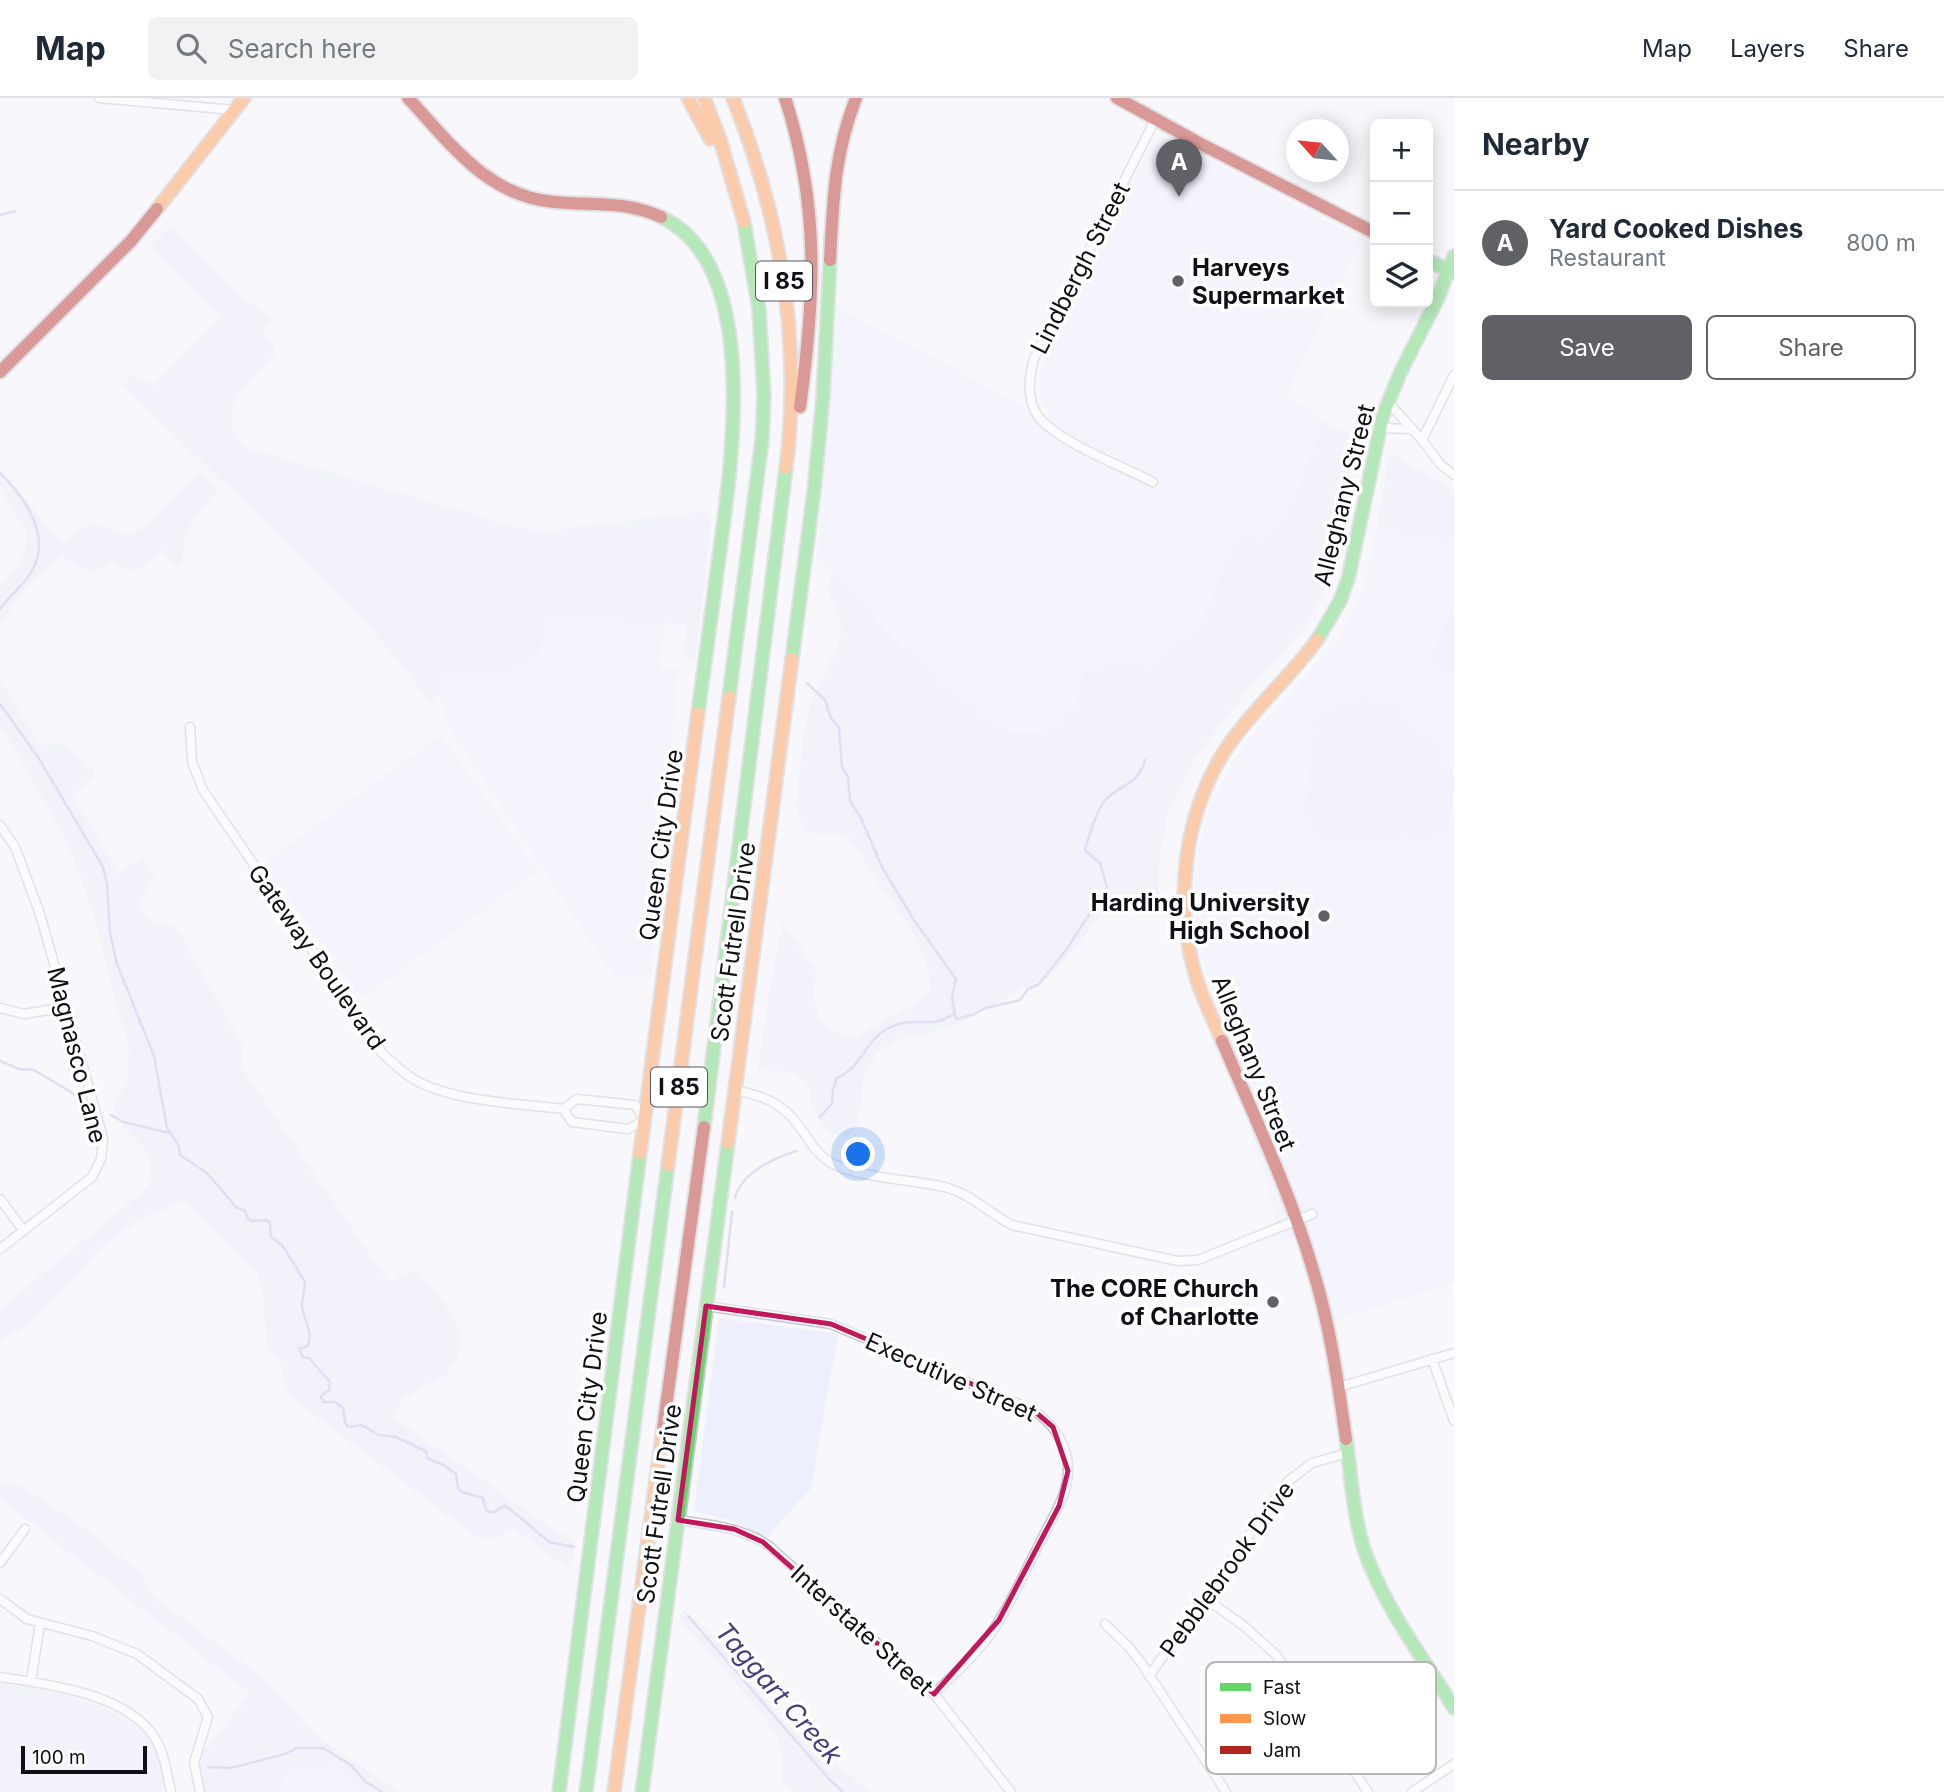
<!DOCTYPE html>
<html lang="en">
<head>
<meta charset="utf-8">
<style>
  body { margin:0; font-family:Inter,sans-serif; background:#f2f2f3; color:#1f2937 }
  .controls { position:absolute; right:21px; top:21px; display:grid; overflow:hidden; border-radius:10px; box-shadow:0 4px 18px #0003 }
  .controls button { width:63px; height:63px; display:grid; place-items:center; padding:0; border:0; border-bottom:2px solid #e0e1e3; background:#fff; color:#1f2937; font:35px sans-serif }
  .compass { position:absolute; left:1286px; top:21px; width:63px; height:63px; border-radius:50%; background:#fff; box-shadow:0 4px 18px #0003; rotate:297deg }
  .scale { position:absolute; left:21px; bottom:18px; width:126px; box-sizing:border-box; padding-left:7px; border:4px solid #0f1016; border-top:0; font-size:19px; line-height:24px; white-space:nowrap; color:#0f1016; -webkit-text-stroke:5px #fff; paint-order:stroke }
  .you { position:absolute; left:859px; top:1057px; width:24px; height:24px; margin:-18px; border:5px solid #fff; border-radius:50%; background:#1a73e8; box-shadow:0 0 0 10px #1a73e833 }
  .badge { display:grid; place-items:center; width:46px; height:46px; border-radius:50%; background:#606166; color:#fff; font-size:23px; font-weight:700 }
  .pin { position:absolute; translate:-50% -58px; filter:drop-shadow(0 2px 4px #0008) }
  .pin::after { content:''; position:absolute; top:37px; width:24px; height:21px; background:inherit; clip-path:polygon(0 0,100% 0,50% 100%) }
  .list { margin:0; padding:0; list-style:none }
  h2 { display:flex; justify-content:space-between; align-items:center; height:91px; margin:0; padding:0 28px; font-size:30px }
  h2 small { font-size:23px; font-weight:400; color:#747a83 }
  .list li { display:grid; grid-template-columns:46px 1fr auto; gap:21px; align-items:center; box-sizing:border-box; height:105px; padding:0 28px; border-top:2px solid #e0e1e3 }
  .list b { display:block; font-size:26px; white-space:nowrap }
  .list p { margin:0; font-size:23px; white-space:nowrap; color:#747a83 }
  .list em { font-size:23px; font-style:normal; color:#747a83 }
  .actions { display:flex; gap:14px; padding:21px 28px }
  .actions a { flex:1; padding:16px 0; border:2px solid #606166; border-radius:10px; text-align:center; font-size:24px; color:#606166 }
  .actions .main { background:#606166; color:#fff }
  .icon { flex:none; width:38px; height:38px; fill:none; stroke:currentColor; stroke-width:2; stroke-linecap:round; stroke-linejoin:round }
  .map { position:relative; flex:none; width:1454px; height:1694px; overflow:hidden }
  header { display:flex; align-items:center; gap:42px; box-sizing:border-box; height:98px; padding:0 35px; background:#fff; border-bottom:2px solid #e0e1e3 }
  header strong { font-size:33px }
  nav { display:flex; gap:38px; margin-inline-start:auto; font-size:24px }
  .search { width:490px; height:63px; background:#f2f2f3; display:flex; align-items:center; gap:18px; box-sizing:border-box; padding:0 24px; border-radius:10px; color:#747a83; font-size:26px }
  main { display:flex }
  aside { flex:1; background:#fff }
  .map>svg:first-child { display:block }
  .built { fill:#eeeffd }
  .green { fill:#eaeafb }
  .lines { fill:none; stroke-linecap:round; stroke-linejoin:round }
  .stream { stroke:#c2c2e9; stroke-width:2.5 }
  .street-casing { stroke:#c6c6cc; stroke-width:11 }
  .fast-casing { stroke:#c6c6cc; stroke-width:16 }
  .slow-casing { stroke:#c6c6cc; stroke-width:16 }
  .jam-casing { stroke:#c6c6cc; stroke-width:16 }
  .street { stroke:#fefeff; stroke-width:8 }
  .fast { stroke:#63d668; stroke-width:12 }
  .slow { stroke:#ff974d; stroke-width:12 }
  .jam { stroke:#b3261e; stroke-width:12 }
  .marked { fill:none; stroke:#c2185b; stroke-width:5; stroke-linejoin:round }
  .poi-dot { fill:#606166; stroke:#fff; stroke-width:2.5 }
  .labels { text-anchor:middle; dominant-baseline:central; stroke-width:7; stroke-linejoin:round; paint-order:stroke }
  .shield { fill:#fff; stroke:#57585c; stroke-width:2 }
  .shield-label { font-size:23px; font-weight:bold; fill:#0f1016 }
  .poi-label { font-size:24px; font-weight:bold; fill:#0f1016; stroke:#fff; text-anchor:end }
  .street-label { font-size:24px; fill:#0f1016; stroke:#fff }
  .water-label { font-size:26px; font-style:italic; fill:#433e7f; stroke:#fff }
  .key { fill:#fff; stroke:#b7b7b9; stroke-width:2 }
  .key-label { font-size:19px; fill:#0f1016 }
</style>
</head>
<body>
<header>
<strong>Map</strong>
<div class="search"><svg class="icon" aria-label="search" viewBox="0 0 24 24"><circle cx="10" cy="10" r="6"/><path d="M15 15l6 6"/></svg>Search here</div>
<nav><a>Map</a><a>Layers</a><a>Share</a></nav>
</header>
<main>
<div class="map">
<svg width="1454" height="1694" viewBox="0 0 1454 1694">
  <rect width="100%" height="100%" fill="#f7f7fc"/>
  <!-- built -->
  <path class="built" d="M1166,39L1362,142L1287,296L1323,324L1292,408L1265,439H1240L1201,520L1153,570L1116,565L1084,574L1070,614L1051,629L1021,634L989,621L960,600L817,460L836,208L1052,323L1041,303L1039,278L1060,227L1151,48L1158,40Z
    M1377,429L1454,446V1185L1329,1224L1302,1137L1282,1143L1195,835L1194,801L1198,751L1211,706L1246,643L1341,540L1365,486Z
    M542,518L664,524L660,571L678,570L651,880L613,877L447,626L436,579L528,573L540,557Z
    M441,637L538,773L361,901L264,765Z
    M719,1220L838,1236L811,1390L766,1440L736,1424L694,1413Z
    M333,1669L367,1694H277L282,1670Z"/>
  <!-- green -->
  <path class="green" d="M171,128L234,192L273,221L262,237L274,248L276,257C251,279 211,316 244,349L519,430L547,433L706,413L711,424L696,559L691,563L684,558L686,526L543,518L540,557L528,573L436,579L440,596L429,604L394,557L339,497L123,287L133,277L154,287L221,219L150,148Z
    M1323,324L1356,338L1338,445L1327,489L1305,531L1248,591L1194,662L1166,718L1159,767V815L1104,813L1051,879L1025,889L965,923L927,937L899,942L877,955L864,979L857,1027L847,1040L829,1035L810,1005V992L804,981L793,975L758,972L768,902L783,824L816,871L814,897L820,921L838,935L855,939L914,906L930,891C929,850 903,821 881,789C869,772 861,754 847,739L804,733C802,727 798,720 797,713C795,703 805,621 809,611C816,589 840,552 841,531C841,510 819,494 833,475C868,510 977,630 1021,634C1034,636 1061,625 1069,614C1077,604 1080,585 1084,574L1116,565L1153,570L1201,520L1240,438L1265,439L1292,408Z
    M1389,355L1454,392V446L1377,429Z
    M0,370L49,430L65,443L81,431L92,425L129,437L146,428L199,372L218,392C197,416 180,432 183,466L178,469L162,453C139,471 140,480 112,464L91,475L63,458L27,488L0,527V489L25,456L26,434L0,391Z
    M1454,498V576L1430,567Z
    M0,581L40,647L64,645L92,670L93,679L73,699L119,775L143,760L154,779L139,809L151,824L167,826L178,832L241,944L243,972L387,1181L392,1184L404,1175L418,1172L443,1203L462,1236L457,1262L446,1277L402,1301L394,1320L556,1433L575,1442L571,1466L567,1471L514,1430L492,1441L476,1439L291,1300L285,1290L279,1262L267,1249L263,1196L257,1176L187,1106L180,1104L135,1125L106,1146L30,1226L0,1243V1211L134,1101L148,1088L151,1069L145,1050L124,1030L115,1015L114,1004L128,984L129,953L94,817L67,744L16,653L0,629Z
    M1366,601C1377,603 1388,605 1398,610C1416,621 1452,661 1454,682C1454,700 1449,720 1445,737L1430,744L1372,738L1363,746L1315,742L1304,731L1307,695H1310L1311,684L1309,683L1313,628L1332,604Z
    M0,1385L20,1387L78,1425L140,1474L151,1497C191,1527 234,1555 272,1588C290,1603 302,1624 319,1640L400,1694H364V1692L333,1669L285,1674L281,1694H205L200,1667L203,1654L250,1595L0,1401Z
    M684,1512L708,1532L777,1616L813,1652L830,1660L870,1694H796L782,1684L783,1663L777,1638L743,1594L684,1527L680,1517Z
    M0,1585C43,1591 130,1604 152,1647C160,1661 161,1678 164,1694H0Z"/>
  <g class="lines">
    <!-- stream -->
    <path class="stream" d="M0,117L15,113
      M0,375C25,400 52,437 32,473C24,487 9,498 0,511
      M807,585L825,602L831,620L839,630L842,669L848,679L850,703L861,720L882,769L914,822L956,881L952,900L956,921L972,917L986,910L1020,902L1028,891L1039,886L1066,852L1107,789L1100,765L1085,752C1088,740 1096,715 1103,705C1116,687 1138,689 1145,662
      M0,606L38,659L103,769L107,786L110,835L117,866L154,958L167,1030L178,1046L180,1057L207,1075L236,1109L245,1113L248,1121L252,1123L267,1122L270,1125L271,1139L282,1147L305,1184C305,1192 302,1200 302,1208C304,1222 313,1233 308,1248L299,1251L303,1259L309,1260L330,1284L329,1292L322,1297L321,1300L324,1304H335L343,1310L345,1324L348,1329L362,1327L378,1337L396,1339L426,1353L427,1360L443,1367L456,1376L458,1390L462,1394L483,1400L485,1410L489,1414H494L504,1408L509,1410L549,1444L574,1449
      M0,963L19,971L34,972L81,1000
      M111,1017L123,1024L170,1035
      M819,1020L832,1006L833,992L837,980C863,968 864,944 887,931C905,921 915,925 934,924C941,923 948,919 954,916
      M735,1100C741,1075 774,1060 796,1053
      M724,1189L732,1114
      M688,1518L829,1681L843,1694
      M208,1669L231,1670L285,1656L297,1650H323L351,1667L366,1684L382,1694"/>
    <!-- street casing -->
    <g class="street-casing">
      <path id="street" d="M99,0L234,12
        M1388,304L1422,342L1441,367L1454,377
        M1379,330L1411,331
        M1422,342L1454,277
        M1153,384C1124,369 1051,341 1036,315C1027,298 1029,278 1034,261L1156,20
        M190,629L192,664L203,692L382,955C393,965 403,975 415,982C451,1003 521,1006 563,1011L577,1001L635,1007L645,1022L628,1031L572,1024L563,1011
        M0,727L15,749L40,816L103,1040L101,1061L92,1079L0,1151
        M0,910L24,916L67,909
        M735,992C768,999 785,1006 804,1035C811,1046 817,1055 828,1063C857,1081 914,1081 948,1090C972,1097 990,1116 1012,1127L1178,1163L1198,1162L1312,1116
        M0,1101L24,1133
        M706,1208L831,1226L1033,1312C1054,1326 1069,1348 1068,1374C1067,1398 1053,1418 1043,1439C1025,1473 1009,1511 986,1542C971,1561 952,1578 934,1596
        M1432,1261L1454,1323
        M1339,1289L1454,1255
        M678,1422C710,1427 742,1429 769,1448L934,1596L1011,1694
        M0,1465L25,1431
        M1205,1500L1244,1528L1276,1557L1368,1694
        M0,1501L27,1521L92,1538L137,1556L198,1601L208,1619L194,1665L200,1694
        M1105,1526L1128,1548L1142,1566L1226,1694
        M1149,1578L1287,1384L1312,1365L1348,1355
        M0,1579C48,1586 130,1596 156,1642C165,1657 167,1677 171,1694
        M31,1583L40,1525
        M1412,1694L1454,1666"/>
    </g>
    <!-- fast casing -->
    <g class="fast-casing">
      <path id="fast" d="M661,119C765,167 730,376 718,467C711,516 705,566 698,615
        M1428,162L1454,175
        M1317,542L1340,503L1348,481L1383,317L1401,273L1437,202L1454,158
        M792,561L814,393L823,299L830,162
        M729,599L762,342L764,298L759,211L744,124
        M704,1029L786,370
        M1346,1341C1352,1382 1353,1428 1370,1467C1391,1518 1425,1563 1454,1610
        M559,1694L640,1055
        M586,1694L668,1067
        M642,1694L728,1045"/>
    </g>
    <!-- slow casing -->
    <g class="slow-casing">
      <path id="slow" d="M688,0L710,41
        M704,0L720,41L744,124
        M733,0C780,118 802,243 786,370
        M157,111L244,0
        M1222,943C1214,922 1202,900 1196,879C1173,803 1184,713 1228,648C1254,610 1290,579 1317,542
        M728,1045L792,561
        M640,1055L698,615
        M668,1067L729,599
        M614,1694L663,1331"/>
    </g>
    <!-- jam casing -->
    <g class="jam-casing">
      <path id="jam" d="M408,0C451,46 487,98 554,104C594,108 623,102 661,119
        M785,0C820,107 815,199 800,309
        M1117,0L1201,46L1375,135
        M830,162C833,104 834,56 856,0
        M0,274L131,143L157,111
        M1222,943C1254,1018 1290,1094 1313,1172C1330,1227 1338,1284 1346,1341
        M663,1331L704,1029"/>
    </g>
    <!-- street -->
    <use href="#street" class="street"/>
    <!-- fast -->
    <use href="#fast" class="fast"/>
    <!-- slow -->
    <use href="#slow" class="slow"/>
    <!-- jam -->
    <use href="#jam" class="jam"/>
  </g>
  <!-- marked area -->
  <path d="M0 0H1454V1694H0ZM706,1208L831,1226L1033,1312L1053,1329L1068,1373L1059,1408L999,1522L934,1596L763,1444L734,1431L678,1422Z" fill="#f7f7fc" fill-opacity=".55" fill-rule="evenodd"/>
  <path class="marked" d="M706,1208L831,1226L1033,1312L1053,1329L1068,1373L1059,1408L999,1522L934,1596L763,1444L734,1431L678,1422Z"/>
  <!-- markers -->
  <g class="poi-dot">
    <circle cx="1178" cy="183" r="7"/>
    <circle cx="1324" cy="818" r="7"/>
    <circle cx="1273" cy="1204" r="7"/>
  </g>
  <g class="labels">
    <!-- shield labels -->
    <g class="shield">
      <rect x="756" y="163.5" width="56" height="39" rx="5"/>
      <rect x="651" y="969.5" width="56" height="39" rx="5"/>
    </g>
    <g class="shield-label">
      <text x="784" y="183">I 85</text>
      <text x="679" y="989">I 85</text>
    </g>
    <!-- poi labels -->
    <g class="poi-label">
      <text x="1192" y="169" text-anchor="start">Harveys<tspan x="1192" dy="28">Supermarket</tspan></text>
      <text x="1310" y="804">Harding University<tspan x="1310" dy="28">High School</tspan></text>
      <text x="1259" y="1190">The CORE Church<tspan x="1259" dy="28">of Charlotte</tspan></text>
    </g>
    <!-- street labels -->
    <g class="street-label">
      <text transform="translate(1080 170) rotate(-63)">Lindbergh Street</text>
      <text transform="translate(1344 397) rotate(-76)">Alleghany Street</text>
      <text transform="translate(661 747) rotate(-82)">Queen City Drive</text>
      <text transform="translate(733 844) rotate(-82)">Scott Futrell Drive</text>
      <text transform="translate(317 859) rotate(55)">Gateway Boulevard</text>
      <text transform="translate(77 957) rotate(76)">Magnasco Lane</text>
      <text transform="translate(1254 965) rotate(68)">Alleghany Street</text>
      <text transform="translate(951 1279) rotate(24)">Executive Street</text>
      <text transform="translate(587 1309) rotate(-83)">Queen City Drive</text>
      <text transform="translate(659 1406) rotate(-82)">Scott Futrell Drive</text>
      <text transform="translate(1227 1471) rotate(-54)">Pebblebrook Drive</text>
      <text transform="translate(862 1532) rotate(42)">Interstate Street</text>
    </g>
    <!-- water labels -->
    <g class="water-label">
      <text transform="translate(779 1595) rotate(49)">Taggart Creek</text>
    </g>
  </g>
  <!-- legend -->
  <rect x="1206" y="1564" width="230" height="112" rx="10" class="key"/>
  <rect x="1220" y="1585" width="31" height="8" fill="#63d668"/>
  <rect x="1220" y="1616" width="31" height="9" fill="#ff974d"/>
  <rect x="1220" y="1648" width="31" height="8" fill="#b3261e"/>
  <g class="key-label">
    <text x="1263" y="1596">Fast</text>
    <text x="1263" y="1627">Slow</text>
    <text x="1263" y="1659">Jam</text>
  </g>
</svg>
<div class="controls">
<button>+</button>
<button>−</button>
<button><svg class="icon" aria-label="layers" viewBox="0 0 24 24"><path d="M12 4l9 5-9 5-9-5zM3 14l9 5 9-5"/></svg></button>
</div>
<svg class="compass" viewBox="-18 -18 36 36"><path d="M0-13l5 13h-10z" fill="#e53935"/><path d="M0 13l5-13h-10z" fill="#747a83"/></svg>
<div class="scale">100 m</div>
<div class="you"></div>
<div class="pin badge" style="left:1179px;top:99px">A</div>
</div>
<aside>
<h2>Nearby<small></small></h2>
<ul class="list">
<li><span class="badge">A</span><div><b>Yard Cooked Dishes</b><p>Restaurant</p></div><em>800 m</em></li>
</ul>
<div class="actions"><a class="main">Save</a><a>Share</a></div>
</aside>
</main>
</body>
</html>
